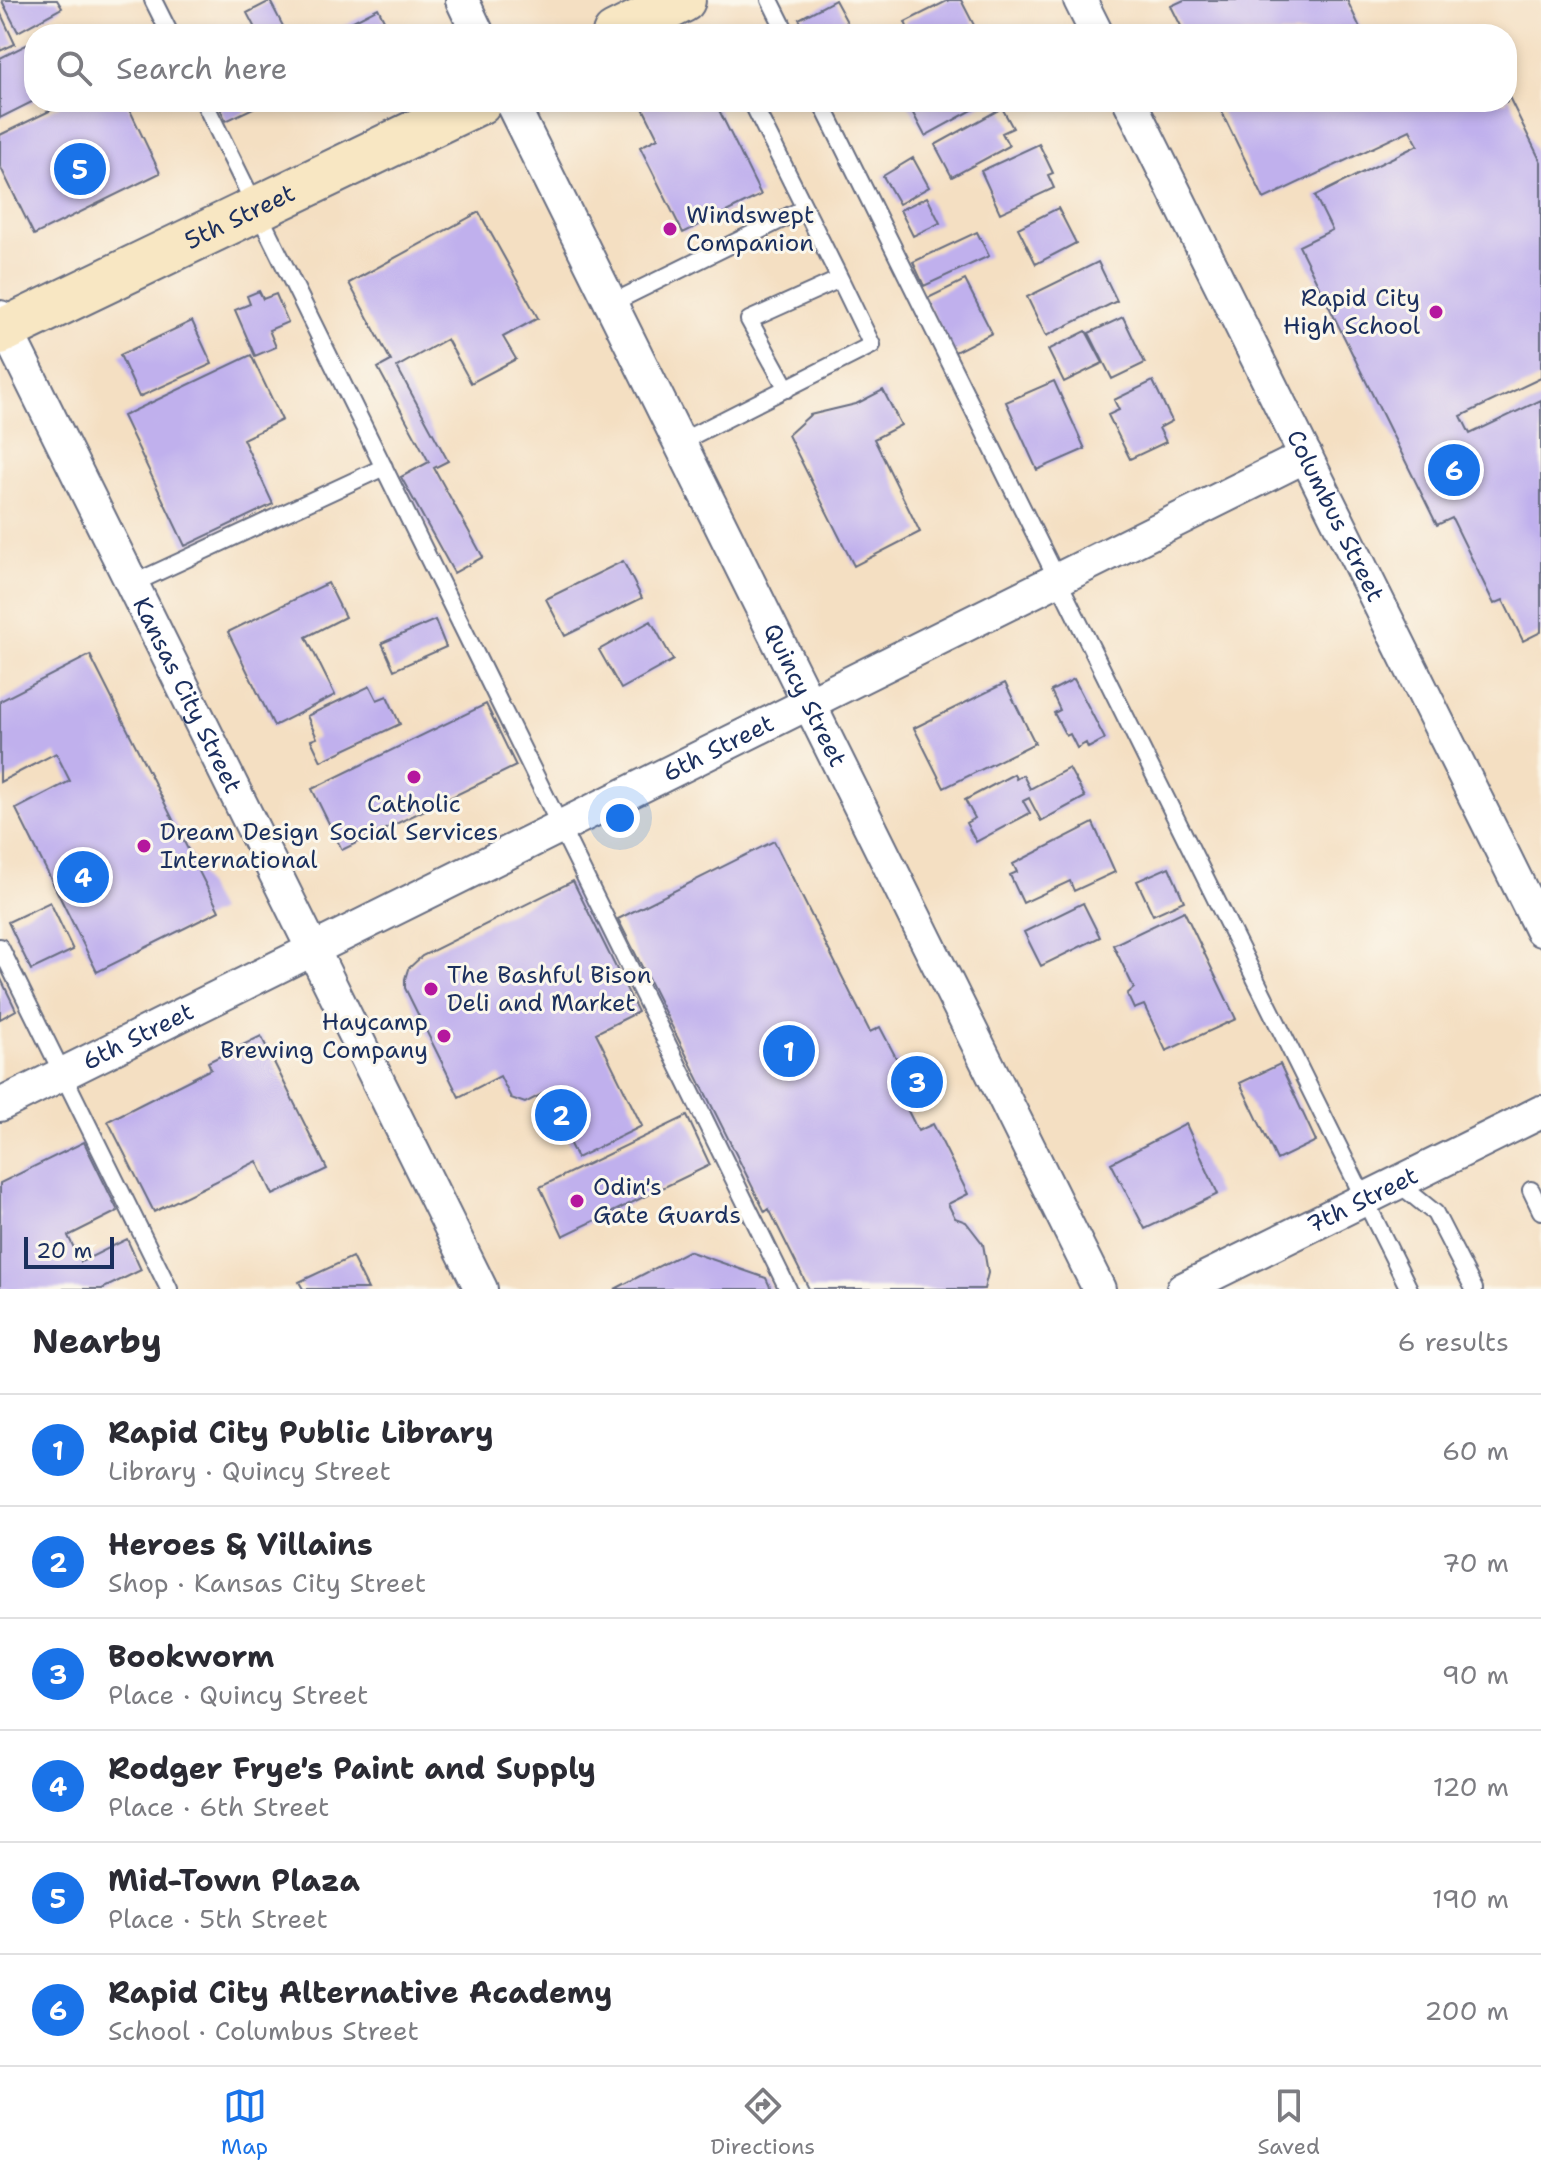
<!DOCTYPE html>
<html lang="en">
<head>
<meta charset="utf-8">
<style>
  body { margin:0; font-family:"Shantell Sans",sans-serif; background:#f7f7f7; color:#2b2b33 }
  .scale { position:absolute; left:24px; bottom:20px; width:90px; box-sizing:border-box; padding-left:8px; border:4px solid #1b2f5e; border-top:0; font-size:22px; line-height:28px; white-space:nowrap; color:#1b2f5e; -webkit-text-stroke:6px #fbf7ec; paint-order:stroke }
  .you { position:absolute; left:620px; top:818px; width:28px; height:28px; margin:-20px; border:6px solid #fff; border-radius:50%; background:#1a73e8; box-shadow:0 0 0 12px #1a73e833 }
  .badge { display:grid; place-items:center; width:52px; height:52px; border-radius:50%; background:#1a73e8; color:#fff; font-size:26px; font-weight:700 }
  .pin { position:absolute; translate:-50% -50%; border:4px solid #fff; box-shadow:0 2px 8px #0006 }
  .list { margin:0; padding:0; list-style:none }
  h2 { display:flex; justify-content:space-between; align-items:center; height:104px; margin:0; padding:0 32px; font-size:34px }
  h2 small { font-size:26px; font-weight:400; color:#7c7c81 }
  .list li { display:grid; grid-template-columns:52px 1fr auto; gap:24px; align-items:center; box-sizing:border-box; height:112px; padding:0 32px; border-top:2px solid #e1e1e2 }
  .list b { display:block; font-size:30px; white-space:nowrap }
  .list p { margin:0; font-size:26px; white-space:nowrap; color:#7c7c81 }
  .list em { font-size:26px; font-style:normal; color:#7c7c81 }
  .icon { flex:none; width:44px; height:44px; fill:none; stroke:currentColor; stroke-width:2; stroke-linecap:round; stroke-linejoin:round }
  .map { position:relative; flex:none; width:1541px; height:1289px; overflow:hidden }
  .search { position:absolute; background:#fff; box-shadow:0 4px 12px #0003; left:24px; right:24px; top:24px; height:88px; display:flex; align-items:center; gap:20px; box-sizing:border-box; padding:0 28px; border-radius:32px; color:#7c7c81; font-size:30px }
  .sheet { height:776px; background:#fff }
  nav { display:flex; justify-content:space-around; align-items:center; box-sizing:border-box; height:112px; border-top:2px solid #e1e1e2; background:#fff; font-size:22px; color:#7c7c81 }
  nav a { display:grid; justify-items:center; gap:4px }
  nav .on { color:#1a73e8 }
  .map>svg:first-child { display:block }
  .building { fill:#c0b0ed }
  .lines { fill:none; stroke-linecap:round; stroke-linejoin:round }
  .service-casing { stroke:#676d81; stroke-width:20 }
  .minor-casing { stroke:#676d81; stroke-width:36 }
  .secondary-casing { stroke:#676d81; stroke-width:48 }
  .service { stroke:#fff; stroke-width:16 }
  .minor { stroke:#fff; stroke-width:32 }
  .secondary { stroke:#f8e7c3; stroke-width:44 }
  .poi-dot { fill:#b5179e; stroke:#fbf7ec; stroke-width:3 }
  .labels { text-anchor:middle; dominant-baseline:central; stroke-width:6; stroke-linejoin:round; paint-order:stroke }
  .poi-label { font-size:24px; fill:#1b2f5e; stroke:#fbf7ec; text-anchor:start }
  .street-label { font-size:24px; fill:#1b2f5e; stroke:#fbf7ec }
</style>
</head>
<body>
<div class="map">
<svg width="1541" height="1289" viewBox="0 0 1541 1289">
  <rect width="100%" height="100%" fill="#fbf7ec"/>
  <filter id="ink" filterUnits="userSpaceOnUse"><feTurbulence type="fractalNoise" baseFrequency=".0125" numOctaves="2"/><feDisplacementMap in="SourceGraphic" scale="16" xChannelSelector="R" yChannelSelector="G"/><feConvolveMatrix kernelMatrix="1 2 1 2 8 2 1 2 1" color-interpolation-filters="sRGB"/></filter>
  <filter id="wash" filterUnits="userSpaceOnUse"><feTurbulence type="fractalNoise" baseFrequency=".006" numOctaves="4" result="noise"/><feDisplacementMap in="SourceGraphic" scale="32" xChannelSelector="R" yChannelSelector="G"/><feGaussianBlur stdDeviation="1.8" result="paint"/><feColorMatrix in="noise" values="0 0 0 0 0 0 0 0 0 0 0 0 0 0 0 0 0 1.4 0 .05"/><feComposite in="paint" operator="in"/></filter>
  <g filter="url(#wash)">
    <rect width="100%" height="100%" fill="#f4dfc2"/>
    <g id="blocks">
      <!-- building -->
      <path class="building" d="M5,0H57L62,8L18,32L2,1Z
        M835,0L853,33L808,34L799,19Z
        M949,0H961L976,29L966,34H910L905,22Z
        M1184,0H1347L1363,34H1185L1171,6Z
        M270,1L284,28L273,34H258L247,13Z
        M378,8L391,34H328Z
        M0,12L15,44L0,51Z
        M34,41V101L0,118V58Z
        M1507,93L1541,162V378L1461,416L1470,434L1541,400V632L1523,641L1503,600L1494,604L1452,518L1437,525L1299,246L1332,230L1315,196L1418,145L1410,130L1264,199L1217,102H1507Z
        M68,102H126L160,173L34,235L0,166V135Z
        M217,102H266L226,121Z
        M651,102H715L761,195L683,233L640,147L658,138L642,106Z
        M907,102H987L925,136Z
        M1002,108L1013,128L1002,133L1009,146L952,177L935,145Z
        M1039,144L1053,173L1048,175L1054,188L1000,213L981,171Z
        M913,158L929,187L899,204L883,176Z
        M927,197L940,223L913,236L900,210Z
        M1058,208L1076,243L1036,264L1018,228Z
        M479,212L538,318L503,337L516,359L471,383L447,339L397,367L448,461L434,468L483,557L454,573L401,477L429,462L378,368L391,361L349,283Z
        M977,232L989,256L924,286L913,262Z
        M1098,262L1117,301L1046,336L1027,297Z
        M965,280L992,333L953,353L926,299Z
        M259,291L263,299L276,294L288,322L269,330L276,347L255,356L235,310L250,304L247,296Z
        M1123,317L1145,363L1112,379L1089,333Z
        M192,321L212,364L139,397L120,355Z
        M1086,331L1103,363L1064,382L1048,350Z
        M251,355L282,420L243,439L273,504L185,546L123,416Z
        M1054,381L1085,449L1037,470L1006,402Z
        M1153,381L1172,421L1159,428L1166,442L1130,459L1108,415L1119,410L1114,400Z
        M883,390L901,425L874,439L920,532L854,566L788,435L810,415L856,404Z
        M623,561L642,598L565,636L546,599Z
        M328,583L345,617L306,637L335,695L274,726L228,632Z
        M435,620L446,647L394,670L382,643Z
        M651,621L673,660L621,689L599,650Z
        M90,655L219,911L97,972L16,809L70,781L56,753L0,782V701Z
        M1074,679L1105,739L1088,748L1086,743L1077,748L1070,734L1066,736L1054,713L1060,710L1051,691Z
        M1005,683L1035,743L944,788L914,728Z
        M370,686L377,700L387,696L400,724L321,761L311,740L317,738L307,716Z
        M486,704L516,766L342,850L312,789Z
        M1069,768L1085,797L1041,821L1029,798L1023,801L1030,813L976,842L966,823L975,818L965,800L1014,774L1016,779L1023,775L1030,789Z
        M1093,823L1115,872L1074,891L1070,881L1023,903L1010,875L1017,872L1013,864Z
        M774,841L870,1032L880,1027L903,1071L891,1077L918,1131L933,1124L968,1194L948,1204L955,1218L966,1222L983,1244L988,1273L984,1289H809L769,1209L765,1212L618,919Z
        M1169,867L1184,901L1153,915L1137,881Z
        M573,881L638,1012L596,1033L642,1126L577,1158L544,1093L525,1103L511,1098L500,1076L459,1097L405,988V979L408,969L422,956Z
        M50,902L73,950L31,970L8,922Z
        M1083,903L1100,937L1041,966L1024,932Z
        M1184,911L1236,1019L1166,1051L1144,1005L1134,1009L1127,994L1134,988L1113,945Z
        M0,977L16,1010L0,1019Z
        M261,1036L327,1169L273,1195L257,1161L154,1212L108,1121L211,1069L208,1062Z
        M1280,1064L1316,1141L1277,1160L1240,1083Z
        M687,1116L710,1165L563,1236L540,1187Z
        M1186,1124L1218,1194L1145,1229L1111,1163Z
        M84,1142L118,1211L68,1236L81,1262L127,1239L141,1270L102,1289H0V1183Z
        M688,1251L766,1278L771,1289H615Z
        M352,1257L368,1289H303L299,1282Z"/>
    </g>
  </g>
  <g filter="url(#ink)">
    <use href="#blocks" fill-opacity="0" stroke="#676d81" stroke-width="2"/>
    <g class="lines">
      <!-- service casing -->
      <g class="service-casing">
        <path id="service" d="M153,0L170,34
          M770,0L787,34
          M204,102L788,1289
          M752,102L840,279L749,320L787,389
          M821,102L1409,1289
          M612,303L805,208
          M680,442L872,345L840,279
          M132,584L384,467
          M0,947L169,1289
          M1398,1183L1435,1213L1474,1289
          M1531,1190L1541,1211"/>
      </g>
      <!-- minor casing -->
      <g class="minor-casing">
        <g id="minor">
          <path d="M462,0L478,34"/>
          <path d="M1080,0L1097,34"/>
          <path id="s1" d="M511,102L1099,1289"/>
          <path id="s2" d="M1130,102L1541,930"/>
          <path id="s3" d="M0,317L481,1289"/>
          <path id="s4" d="M0,1105L1306,456"/>
          <path id="s5" d="M1183,1289L1541,1112"/>
        </g>
      </g>
      <!-- secondary casing -->
      <g class="secondary-casing">
        <g id="secondary">
          <path d="M615,34L683,0"/>
          <path id="s6" d="M0,332L479,102"/>
        </g>
      </g>
      <!-- service -->
      <use href="#service" class="service"/>
      <!-- minor -->
      <use href="#minor" class="minor"/>
      <!-- secondary -->
      <use href="#secondary" class="secondary"/>
    </g>
  </g>
  <!-- markers -->
  <g class="poi-dot">
    <circle cx="670" cy="229" r="8"/>
    <circle cx="1436" cy="312" r="8"/>
    <circle cx="414" cy="777" r="8"/>
    <circle cx="144" cy="846" r="8"/>
    <circle cx="431" cy="989" r="8"/>
    <circle cx="444" cy="1036" r="8"/>
    <circle cx="577" cy="1201" r="8"/>
  </g>
  <g class="labels">
    <!-- poi labels -->
    <g class="poi-label">
      <text x="686" y="215">Windswept<tspan x="686" dy="28">Companion</tspan></text>
      <text x="1420" y="298" text-anchor="end">Rapid City<tspan x="1420" dy="28">High School</tspan></text>
      <text x="414" y="804" text-anchor="middle">Catholic<tspan x="414" dy="28">Social Services</tspan></text>
      <text x="160" y="832">Dream Design<tspan x="160" dy="28">International</tspan></text>
      <text x="447" y="975">The Bashful Bison<tspan x="447" dy="28">Deli and Market</tspan></text>
      <text x="428" y="1022" text-anchor="end">Haycamp<tspan x="428" dy="28">Brewing Company</tspan></text>
      <text x="593" y="1187">Odin's<tspan x="593" dy="28">Gate Guards</tspan></text>
    </g>
    <!-- street labels -->
    <g class="street-label">
      <text stroke="none"><textPath href="#s6" startOffset="266">5th Street</textPath></text>
      <text stroke="none"><textPath href="#s2" startOffset="462">Columbus Street</textPath></text>
      <text stroke="none"><textPath href="#s1" startOffset="662">Quincy Street</textPath></text>
      <text stroke="none"><textPath href="#s3" startOffset="422">Kansas City Street</textPath></text>
      <text stroke="none"><textPath href="#s4" startOffset="802">6th Street</textPath></text>
      <text stroke="none"><textPath href="#s4" startOffset="154">6th Street</textPath></text>
      <text stroke="none"><textPath href="#s5" startOffset="200">7th Street</textPath></text>
    </g>
  </g>
</svg>
<div class="scale">20 m</div>
<div class="you"></div>
<div class="pin badge" style="left:789px;top:1051px">1</div>
<div class="pin badge" style="left:561px;top:1115px">2</div>
<div class="pin badge" style="left:917px;top:1082px">3</div>
<div class="pin badge" style="left:83px;top:877px">4</div>
<div class="pin badge" style="left:80px;top:169px">5</div>
<div class="pin badge" style="left:1454px;top:470px">6</div>
<div class="search"><svg class="icon" aria-label="search" viewBox="0 0 24 24"><circle cx="10" cy="10" r="6"/><path d="M15 15l6 6"/></svg>Search here</div>
</div>
<section class="sheet">
<h2>Nearby<small>6 results</small></h2>
<ul class="list">
<li><span class="badge">1</span><div><b>Rapid City Public Library</b><p>Library · Quincy Street</p></div><em>60 m</em></li>
<li><span class="badge">2</span><div><b>Heroes &amp; Villains</b><p>Shop · Kansas City Street</p></div><em>70 m</em></li>
<li><span class="badge">3</span><div><b>Bookworm</b><p>Place · Quincy Street</p></div><em>90 m</em></li>
<li><span class="badge">4</span><div><b>Rodger Frye's Paint and Supply</b><p>Place · 6th Street</p></div><em>120 m</em></li>
<li><span class="badge">5</span><div><b>Mid-Town Plaza</b><p>Place · 5th Street</p></div><em>190 m</em></li>
<li><span class="badge">6</span><div><b>Rapid City Alternative Academy</b><p>School · Columbus Street</p></div><em>200 m</em></li>
</ul>
</section>
<nav>
<a class="on"><svg class="icon" aria-label="map" viewBox="0 0 24 24"><path d="M3 6l6-2 6 2 6-2v14l-6 2-6-2-6 2zM9 4v14M15 6v14"/></svg>Map</a>
<a><svg class="icon" aria-label="directions" viewBox="0 0 24 24"><path d="M12 3l9 9-9 9-9-9zM9 14v-3h6M13 9l2 2-2 2"/></svg>Directions</a>
<a><svg class="icon" aria-label="saved" viewBox="0 0 24 24"><path d="M7 4h10v16l-5-4-5 4z"/></svg>Saved</a>
</nav>
</body>
</html>
